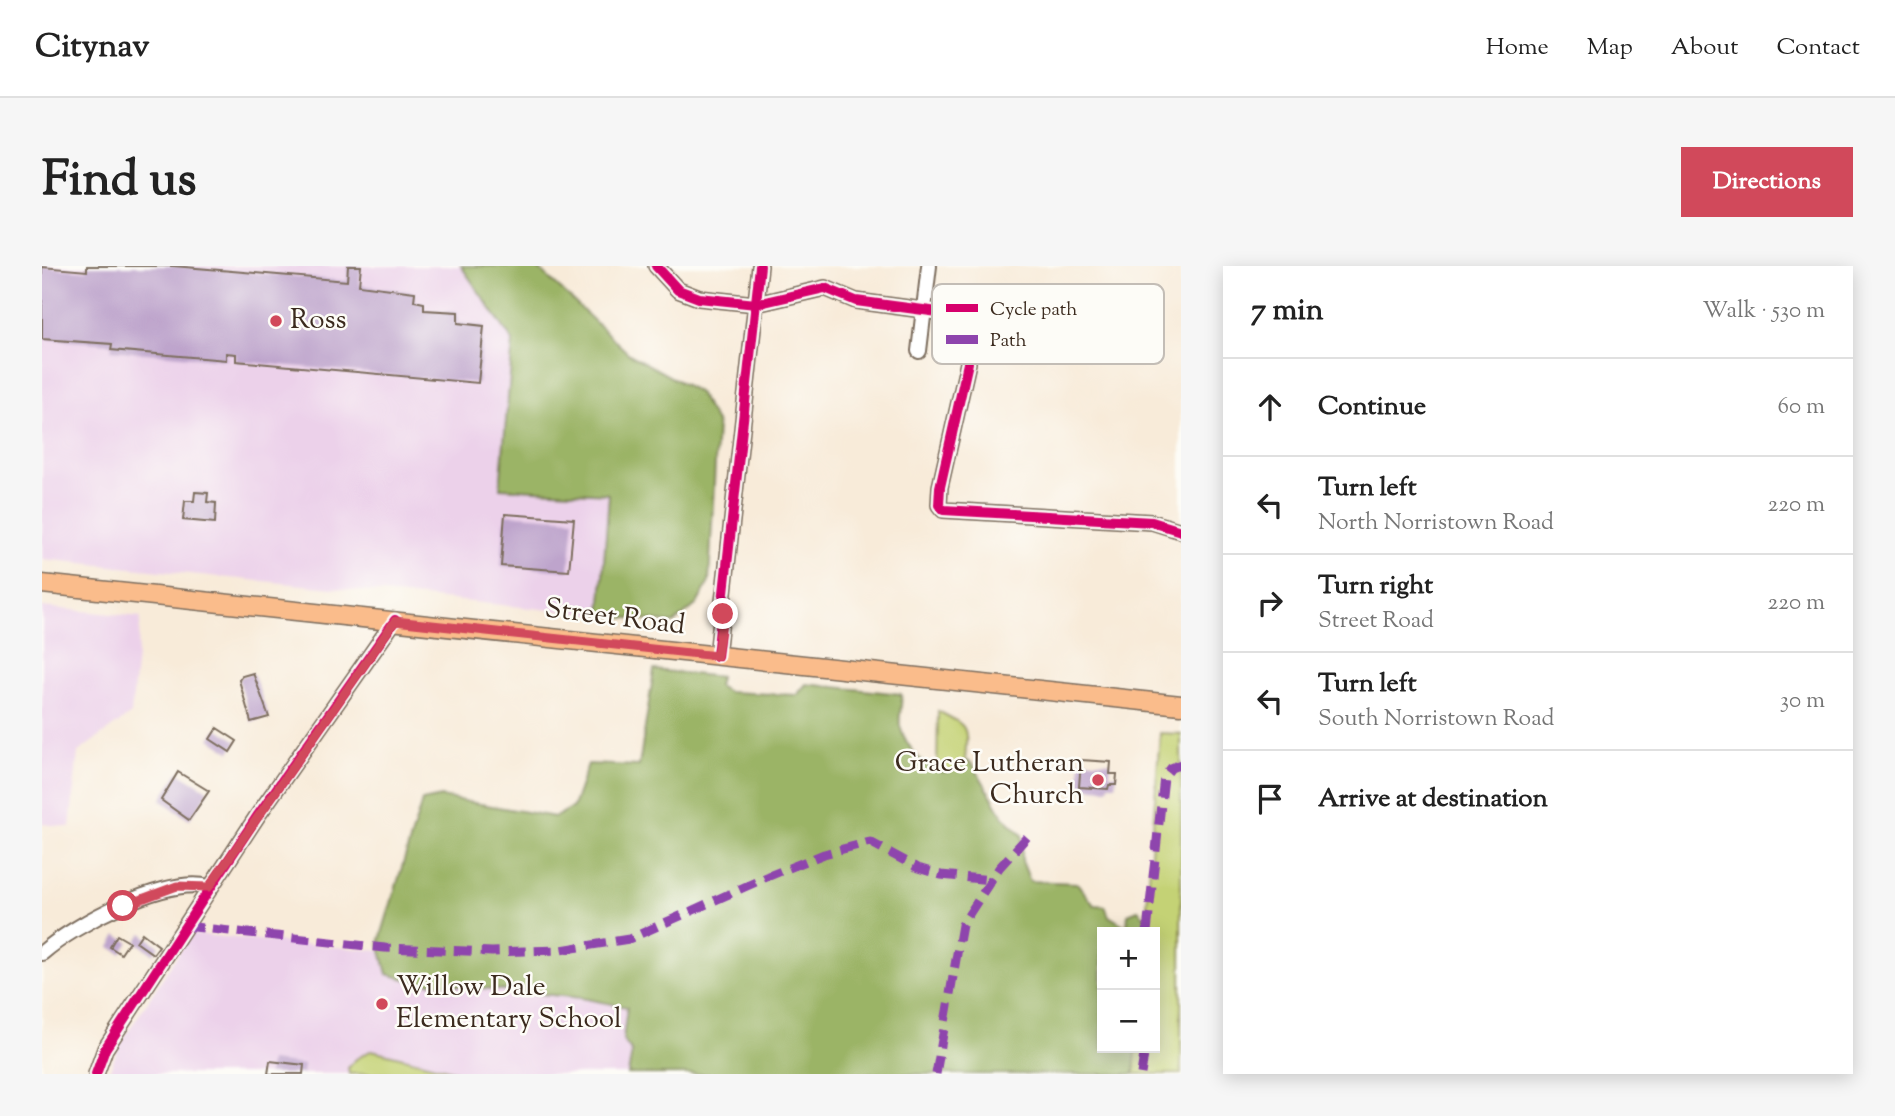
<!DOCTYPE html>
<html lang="en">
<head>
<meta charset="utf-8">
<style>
  body { margin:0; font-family:"Sorts Mill Goudy",serif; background:#f6f6f6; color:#222 }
  .controls { position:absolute; right:21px; bottom:21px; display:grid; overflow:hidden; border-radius:0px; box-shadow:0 4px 18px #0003 }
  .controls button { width:63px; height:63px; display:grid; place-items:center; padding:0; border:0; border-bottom:2px solid #e0e0e0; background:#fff; color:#222; font:35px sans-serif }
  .stop { position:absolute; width:21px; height:21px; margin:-16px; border:5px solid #d1495b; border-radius:50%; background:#fff }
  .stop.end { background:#d1495b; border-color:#fff; box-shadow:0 2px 7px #0008 }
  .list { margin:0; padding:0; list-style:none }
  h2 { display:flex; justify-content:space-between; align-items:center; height:91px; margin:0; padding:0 28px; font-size:30px }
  h2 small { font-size:23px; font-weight:400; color:#767676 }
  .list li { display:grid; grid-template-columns:46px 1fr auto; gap:21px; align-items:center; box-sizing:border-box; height:98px; padding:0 28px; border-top:2px solid #e0e0e0 }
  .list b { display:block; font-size:26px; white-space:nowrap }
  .list p { margin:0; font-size:23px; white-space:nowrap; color:#767676 }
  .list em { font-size:23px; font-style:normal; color:#767676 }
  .icon { flex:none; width:38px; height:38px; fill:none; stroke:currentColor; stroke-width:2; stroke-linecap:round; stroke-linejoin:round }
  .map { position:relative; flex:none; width:1139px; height:808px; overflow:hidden; border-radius:0px }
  header { display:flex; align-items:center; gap:42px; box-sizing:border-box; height:98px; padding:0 35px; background:#fff; border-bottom:2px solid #e0e0e0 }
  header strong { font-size:33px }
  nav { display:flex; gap:38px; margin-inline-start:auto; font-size:24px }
  .intro { display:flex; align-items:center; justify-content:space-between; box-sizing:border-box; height:168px; padding:0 42px }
  h1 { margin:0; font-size:49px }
  .button { padding:18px 32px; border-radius:0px; background:#d1495b; color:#fff; font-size:24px; font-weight:700 }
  main { display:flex; gap:42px; padding:0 42px }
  aside { flex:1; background:#fff; border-radius:0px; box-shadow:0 4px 18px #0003 }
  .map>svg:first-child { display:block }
  .built { fill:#ecd1ea }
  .green { fill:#c4d274; stroke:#807e49; stroke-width:2 }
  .forest { fill:#9bb466; stroke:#6b6f42; stroke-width:2 }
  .building { fill:#bea4cc }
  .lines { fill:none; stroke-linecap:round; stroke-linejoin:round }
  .minor-casing { stroke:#7d6e5f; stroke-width:18 }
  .major-casing { stroke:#7d6e5f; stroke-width:21 }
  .minor { stroke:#fff; stroke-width:14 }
  .major { stroke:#fabc8b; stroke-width:18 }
  .quiet { stroke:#8e44ad; stroke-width:9; stroke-dasharray:18 9; stroke-linecap:butt }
  .cycleway-casing { stroke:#fdfcf7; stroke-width:15 }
  .cycleway { stroke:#d6006c; stroke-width:10 }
  .route { stroke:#d1495b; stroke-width:9 }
  .poi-dot { fill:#d1495b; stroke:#fdfcf7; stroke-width:2.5 }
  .labels { text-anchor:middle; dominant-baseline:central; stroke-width:5; stroke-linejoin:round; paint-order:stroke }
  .poi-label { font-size:28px; fill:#3b2a1e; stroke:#fdfcf7; text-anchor:start }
  .street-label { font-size:28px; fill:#3b2a1e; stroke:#fdfcf7 }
  .key { fill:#fdfcf7; stroke:#c3bdb6; stroke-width:2 }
  .key-label { font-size:19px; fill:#3b2a1e }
</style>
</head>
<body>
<header>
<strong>Citynav</strong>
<nav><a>Home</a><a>Map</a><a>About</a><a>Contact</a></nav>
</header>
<div class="intro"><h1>Find us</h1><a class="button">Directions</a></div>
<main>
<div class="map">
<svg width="1139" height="808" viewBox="0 0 1139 808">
  <rect width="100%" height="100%" fill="#fdfcf7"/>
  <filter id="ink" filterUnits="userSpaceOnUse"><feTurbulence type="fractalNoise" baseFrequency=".0143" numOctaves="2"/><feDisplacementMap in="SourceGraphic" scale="14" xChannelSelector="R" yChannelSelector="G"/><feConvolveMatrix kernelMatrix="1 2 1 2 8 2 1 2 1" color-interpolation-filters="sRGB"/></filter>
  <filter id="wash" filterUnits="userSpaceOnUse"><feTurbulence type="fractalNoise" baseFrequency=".00686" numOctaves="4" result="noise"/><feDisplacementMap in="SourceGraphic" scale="28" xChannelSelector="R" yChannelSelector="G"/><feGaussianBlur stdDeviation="1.57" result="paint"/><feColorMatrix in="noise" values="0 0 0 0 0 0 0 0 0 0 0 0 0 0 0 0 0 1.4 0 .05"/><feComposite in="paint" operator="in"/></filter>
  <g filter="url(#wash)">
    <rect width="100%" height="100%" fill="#f8ebd9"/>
    <!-- built -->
    <path class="built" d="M0,0H419L473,75L568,228L558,349L0,293Z
      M0,341L99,351L89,448L36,486L28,561L0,558Z
      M149,668L340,685L345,708L371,715L539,732L585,741V778L590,786L586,808H66L77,780Z"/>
    <!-- green -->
    <path class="green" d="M896,445C929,462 925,460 923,497L907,506L895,505Z
      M1118,467L1139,468V808H1092L1094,782H1113V666H1103Z
      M330,784L413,805L414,808H307L306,802L314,793Z"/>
    <!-- forest -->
    <path class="forest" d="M419,0H494L587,88L656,126L675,158L667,316L655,338L632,357L558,349L567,228L458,222L471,75Z
      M612,404L678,411L676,420L686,426L755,429L764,418L859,428C861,439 856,449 858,460C863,478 886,512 908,505C914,504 921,498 927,495L932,500L961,550L980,569V595L988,615L1035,617L1052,639L1063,640L1067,650L1085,661L1086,648L1096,644L1104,652L1103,666H1060V782H1094L1092,808H586L590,786L581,774L585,741L539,732L371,715L345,708L337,677L380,535L399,531L513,551L531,541L546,498L597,500Z"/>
    <g id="blocks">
      <!-- building -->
      <path class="building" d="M45,0H131L305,15L306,0H319L317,19L373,26L372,35L382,37V44L416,46V57L442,60L436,117L194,95V88L184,87V94L69,84L70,78L0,73V1L45,5Z
        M153,226L166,227L165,236L174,237L173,257L141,254L143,235H152Z
        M463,248L532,253L527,305L459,300Z
        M211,407L227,451L209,456L197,414L200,410Z
        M175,462L195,475L188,486L168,473Z
        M1039,494L1069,496L1068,508H1075L1074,519H1067L1066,523L1037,521Z
        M136,506L167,525L147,554L119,534Z
        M100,667L117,680L111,688L94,676Z
        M75,669L87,676L79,688L68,681Z
        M228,795L262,799L261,808H226Z"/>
    </g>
  </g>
  <g filter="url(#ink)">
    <use href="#blocks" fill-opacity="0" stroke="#7d6e5f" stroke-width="2"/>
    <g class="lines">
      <!-- minor casing -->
      <g class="minor-casing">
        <path id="minor" d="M614,0L636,24L657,32L714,38L783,22L814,35L911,48L925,71L926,97L898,221L897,239L901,244L1110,256L1139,265
          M877,85L887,0
          M675,390L718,0
          M0,687C33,658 123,610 167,621
          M54,808L63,783L216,549L353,354"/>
      </g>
      <!-- major casing -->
      <g class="major-casing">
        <path id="major" d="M0,318L1139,439"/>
      </g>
      <!-- minor -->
      <use href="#minor" class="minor"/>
      <!-- major -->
      <use href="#major" class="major"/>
      <!-- quiet -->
      <path class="quiet" d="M143,660L343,682L450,686L519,684L587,673L727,610L782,588L828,576L876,602L899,609L949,614
        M1105,666L1122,511L1129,502L1139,498
        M894,808L920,659L957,602L985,571
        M1099,808L1103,782"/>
      <!-- cycleway casing -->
      <g class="cycleway-casing">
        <path id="cycleway" d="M614,0L636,24L657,32L714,38L783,22L814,35L911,48L925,71L926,97L898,221L897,239L901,244L1110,256L1139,265
          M675,390L718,0
          M54,808L63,783L216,549L353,354"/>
      </g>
      <!-- cycleway -->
      <use href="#cycleway" class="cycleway"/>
    </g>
  </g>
  <g class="lines" filter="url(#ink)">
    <!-- route -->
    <path class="route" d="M81,640L135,620L167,621L353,355L675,390L681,348"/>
  </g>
  <!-- markers -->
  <g class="poi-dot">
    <circle cx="234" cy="55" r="7"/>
    <circle cx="1056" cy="514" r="7"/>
    <circle cx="340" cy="738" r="7"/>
  </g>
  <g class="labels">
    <!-- poi labels -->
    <g class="poi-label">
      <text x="248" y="55">Ross</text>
      <text x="1042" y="498" text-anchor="end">Grace Lutheran<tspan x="1042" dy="32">Church</tspan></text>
      <text x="354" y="722">Willow Dale<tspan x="354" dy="32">Elementary School</tspan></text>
    </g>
    <!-- street labels -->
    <g class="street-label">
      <text transform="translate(573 352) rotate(7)">Street Road</text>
    </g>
  </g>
  <!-- legend -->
  <rect x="890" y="18" width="232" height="80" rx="10" class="key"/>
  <rect x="904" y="38" width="32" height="8" fill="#d6006c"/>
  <rect x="904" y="69" width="32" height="9" fill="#8e44ad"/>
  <g class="key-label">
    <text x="948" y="49">Cycle path</text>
    <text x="948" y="80">Path</text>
  </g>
</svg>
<div class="controls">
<button>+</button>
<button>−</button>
</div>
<div class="stop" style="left:81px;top:640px"></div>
<div class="stop end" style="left:681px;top:348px"></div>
</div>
<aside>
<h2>7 min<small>Walk · 530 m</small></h2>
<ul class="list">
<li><svg class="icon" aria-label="ahead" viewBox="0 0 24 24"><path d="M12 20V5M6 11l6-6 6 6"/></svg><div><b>Continue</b></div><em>60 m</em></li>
<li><svg class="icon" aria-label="left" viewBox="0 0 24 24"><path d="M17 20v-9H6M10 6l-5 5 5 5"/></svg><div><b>Turn left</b><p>North Norristown Road</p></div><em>220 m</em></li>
<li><svg class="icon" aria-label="right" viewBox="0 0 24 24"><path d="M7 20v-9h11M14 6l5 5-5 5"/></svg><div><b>Turn right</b><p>Street Road</p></div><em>220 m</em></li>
<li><svg class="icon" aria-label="left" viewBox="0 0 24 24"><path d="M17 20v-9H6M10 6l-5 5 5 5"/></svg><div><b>Turn left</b><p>South Norristown Road</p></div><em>30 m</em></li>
<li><svg class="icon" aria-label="arrive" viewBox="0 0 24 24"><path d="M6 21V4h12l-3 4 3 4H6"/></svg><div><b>Arrive at destination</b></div></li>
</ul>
</aside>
</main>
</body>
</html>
